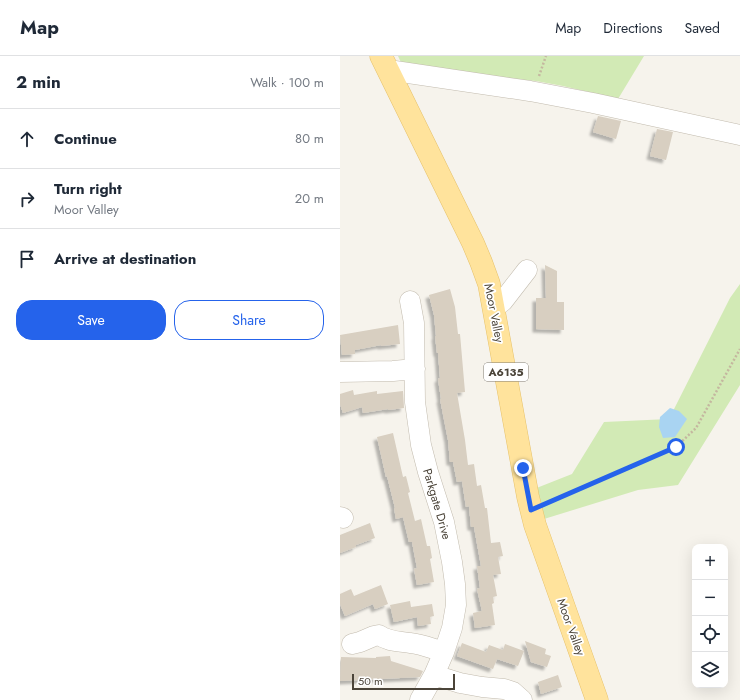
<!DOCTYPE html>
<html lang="en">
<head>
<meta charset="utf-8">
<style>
  body { margin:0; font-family:Jost,sans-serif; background:#f6f6f7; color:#1f2937 }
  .controls { position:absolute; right:12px; bottom:12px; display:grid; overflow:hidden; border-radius:8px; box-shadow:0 4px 16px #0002 }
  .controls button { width:36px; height:36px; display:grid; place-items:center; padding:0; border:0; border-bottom:1px solid #e0e1e3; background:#fff; color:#1f2937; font:20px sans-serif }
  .scale { position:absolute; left:12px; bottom:10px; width:103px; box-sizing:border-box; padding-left:4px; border:2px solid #4b4439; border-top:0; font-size:11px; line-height:14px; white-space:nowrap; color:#4b4439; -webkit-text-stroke:3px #fff; paint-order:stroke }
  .stop { position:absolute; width:12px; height:12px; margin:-9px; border:3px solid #2563eb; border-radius:50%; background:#fff }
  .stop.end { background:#2563eb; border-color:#fff; box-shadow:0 1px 4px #0008 }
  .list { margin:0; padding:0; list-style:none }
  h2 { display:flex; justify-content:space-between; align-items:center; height:52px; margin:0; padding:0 16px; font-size:17px }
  h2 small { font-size:13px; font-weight:400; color:#747a83 }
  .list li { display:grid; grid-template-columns:26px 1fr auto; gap:12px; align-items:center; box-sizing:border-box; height:60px; padding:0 16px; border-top:1px solid #e0e1e3 }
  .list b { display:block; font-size:15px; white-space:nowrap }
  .list p { margin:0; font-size:13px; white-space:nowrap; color:#747a83 }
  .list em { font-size:13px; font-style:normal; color:#747a83 }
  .actions { display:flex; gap:8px; padding:12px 16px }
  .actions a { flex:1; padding:9px 0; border:1px solid #2563eb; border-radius:16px; text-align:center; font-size:14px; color:#2563eb }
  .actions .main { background:#2563eb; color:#fff }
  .icon { flex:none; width:22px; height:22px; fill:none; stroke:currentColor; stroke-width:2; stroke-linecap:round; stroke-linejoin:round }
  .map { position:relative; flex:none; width:400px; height:644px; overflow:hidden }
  header { display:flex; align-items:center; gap:24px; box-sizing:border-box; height:56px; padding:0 20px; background:#fff; border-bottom:1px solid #e0e1e3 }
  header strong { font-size:19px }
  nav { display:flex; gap:22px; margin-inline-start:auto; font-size:14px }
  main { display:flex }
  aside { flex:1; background:#fff }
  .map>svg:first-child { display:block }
  .green { fill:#d2eab5 }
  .water { fill:#a9d4f2 }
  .building { fill:#d8cfc1; filter:url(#shadow) }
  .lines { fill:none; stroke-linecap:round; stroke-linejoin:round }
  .minor-casing { stroke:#c2bbae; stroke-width:21 }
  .major-casing { stroke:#e6c16a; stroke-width:23 }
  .path { stroke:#c4b79f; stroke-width:2.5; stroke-dasharray:2 2; stroke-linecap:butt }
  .minor { stroke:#fff; stroke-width:20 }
  .major { stroke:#ffe39c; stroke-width:22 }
  .route { stroke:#2563eb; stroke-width:5 }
  .labels { text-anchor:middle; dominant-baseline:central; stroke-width:3.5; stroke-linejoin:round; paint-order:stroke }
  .shield { fill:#fff; stroke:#817c74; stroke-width:1 }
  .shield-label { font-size:11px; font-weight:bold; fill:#4b4439 }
  .street-label { font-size:12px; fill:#4b4439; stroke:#fff }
</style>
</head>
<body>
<header>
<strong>Map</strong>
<nav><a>Map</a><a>Directions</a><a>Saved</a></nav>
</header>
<main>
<aside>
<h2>2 min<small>Walk · 100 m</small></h2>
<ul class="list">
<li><svg class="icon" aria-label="ahead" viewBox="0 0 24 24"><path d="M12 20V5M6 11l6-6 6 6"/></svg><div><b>Continue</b></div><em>80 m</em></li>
<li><svg class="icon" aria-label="right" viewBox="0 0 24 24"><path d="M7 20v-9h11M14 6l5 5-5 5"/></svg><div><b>Turn right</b><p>Moor Valley</p></div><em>20 m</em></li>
<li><svg class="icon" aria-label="arrive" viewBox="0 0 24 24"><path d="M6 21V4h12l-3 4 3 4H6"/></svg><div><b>Arrive at destination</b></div></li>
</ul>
<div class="actions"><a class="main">Save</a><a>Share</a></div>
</aside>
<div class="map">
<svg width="400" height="644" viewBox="0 0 400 644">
  <defs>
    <filter id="shadow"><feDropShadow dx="-3.5" dy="3.5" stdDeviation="1" flood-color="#0004"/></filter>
  </defs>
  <rect width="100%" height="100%" fill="#f6f3ec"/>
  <!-- green -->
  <path class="green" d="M58,0H304L278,43L223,30L196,25L64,13Z
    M400,228V329L338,429L298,434L204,463L194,433L232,418L264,366L329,363L390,242Z"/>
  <!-- water -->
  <path class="water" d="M330,352L339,355L347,363L335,381L323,382L319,371L320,361Z"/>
  <!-- building -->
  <path class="building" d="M258,60L281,65L276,83L253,76Z
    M317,73L333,76L326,104L310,100Z
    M205,209L217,215V246H224V274L196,273V242H206Z
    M110,233L115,251L118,278H120L125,336L117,337L125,384L128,409L134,408L137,430L141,429L145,452H147L151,487L160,486L163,500L158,501L161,518L153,519L157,540L153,541L154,547L152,548L155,569L135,572L133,557L142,555L137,533L140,532L137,510H141L134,471H131L129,450L126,451L122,425L117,426L113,406H110L108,384L100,343H101L98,323L100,322L98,297H97L95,280H96L94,259L89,239Z
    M58,269L60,288L41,290V289L15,294V298L2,299L0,279Z
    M13,334L14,339L37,335V338L63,335L64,352L48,354V353L23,357L22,351L3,357L0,348V338Z
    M53,377L63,421L66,420L70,436L68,437L75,465L81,463L87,490H90L92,502L90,503L94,526L77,529L74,513L77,512L72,486H69L63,461L56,463L54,452H55L47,420L46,421L37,381Z
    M30,467L35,482L16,489V491L0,497V479Z
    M41,529L48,548L35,553L33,548L5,560L0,548V538L11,533L14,540Z
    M70,545L71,551L92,548L94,560L90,561L91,568L78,570L77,561L54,566L50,549Z
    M185,585L206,593L205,598L211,600L207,611L191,606Z
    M122,587L146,596L149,589L163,594L165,588L184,595L178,610L157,603L153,613L117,600Z
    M50,600L51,605L83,615L80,621L0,625L1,601L36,602V601Z
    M218,619L222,631L201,638L198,626Z"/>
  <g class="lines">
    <!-- minor casing -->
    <g class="minor-casing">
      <path id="minor" d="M48,14L190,35L253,47L400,79
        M70,245L74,267L75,346L81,389L88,416L104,466L112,506L115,528L116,549L112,572L104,596L94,619L80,644
        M154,252L163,245L187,214
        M0,316L53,315L75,313
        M0,461L3,462
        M12,588L20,586L34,580L39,579C49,586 59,585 70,587C82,588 93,593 104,596
        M94,619L120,627L142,631L164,633L173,636L182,644"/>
    </g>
    <!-- major casing -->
    <g class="major-casing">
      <path id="major" d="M41,0L133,187L141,206L149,228L188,441L195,469L257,644"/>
    </g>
    <!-- path -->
    <path class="path" d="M199,20L206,0
      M208,446L336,391L356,372L400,293"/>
    <!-- minor -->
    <use href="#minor" class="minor"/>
    <!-- major -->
    <use href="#major" class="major"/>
  </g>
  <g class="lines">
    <!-- route -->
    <path class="route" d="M183,412L191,454L336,391"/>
  </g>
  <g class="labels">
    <!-- shield labels -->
    <rect class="shield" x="144" y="307" width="44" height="18" rx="3"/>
    <g class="shield-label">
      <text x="166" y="316">A6135</text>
    </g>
    <!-- street labels -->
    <g class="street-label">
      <text transform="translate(154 257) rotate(79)">Moor Valley</text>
      <text transform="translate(97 448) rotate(74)">Parkgate Drive</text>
      <text transform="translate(231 571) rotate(70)">Moor Valley</text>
    </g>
  </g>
</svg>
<div class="controls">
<button>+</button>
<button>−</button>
<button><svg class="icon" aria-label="locate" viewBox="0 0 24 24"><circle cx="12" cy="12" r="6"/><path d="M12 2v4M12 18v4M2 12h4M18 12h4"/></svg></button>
<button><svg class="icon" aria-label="layers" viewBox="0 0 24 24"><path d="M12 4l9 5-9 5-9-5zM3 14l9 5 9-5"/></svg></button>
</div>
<div class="scale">50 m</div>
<div class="stop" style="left:336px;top:391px"></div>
<div class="stop end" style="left:183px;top:412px"></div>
</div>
</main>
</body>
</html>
